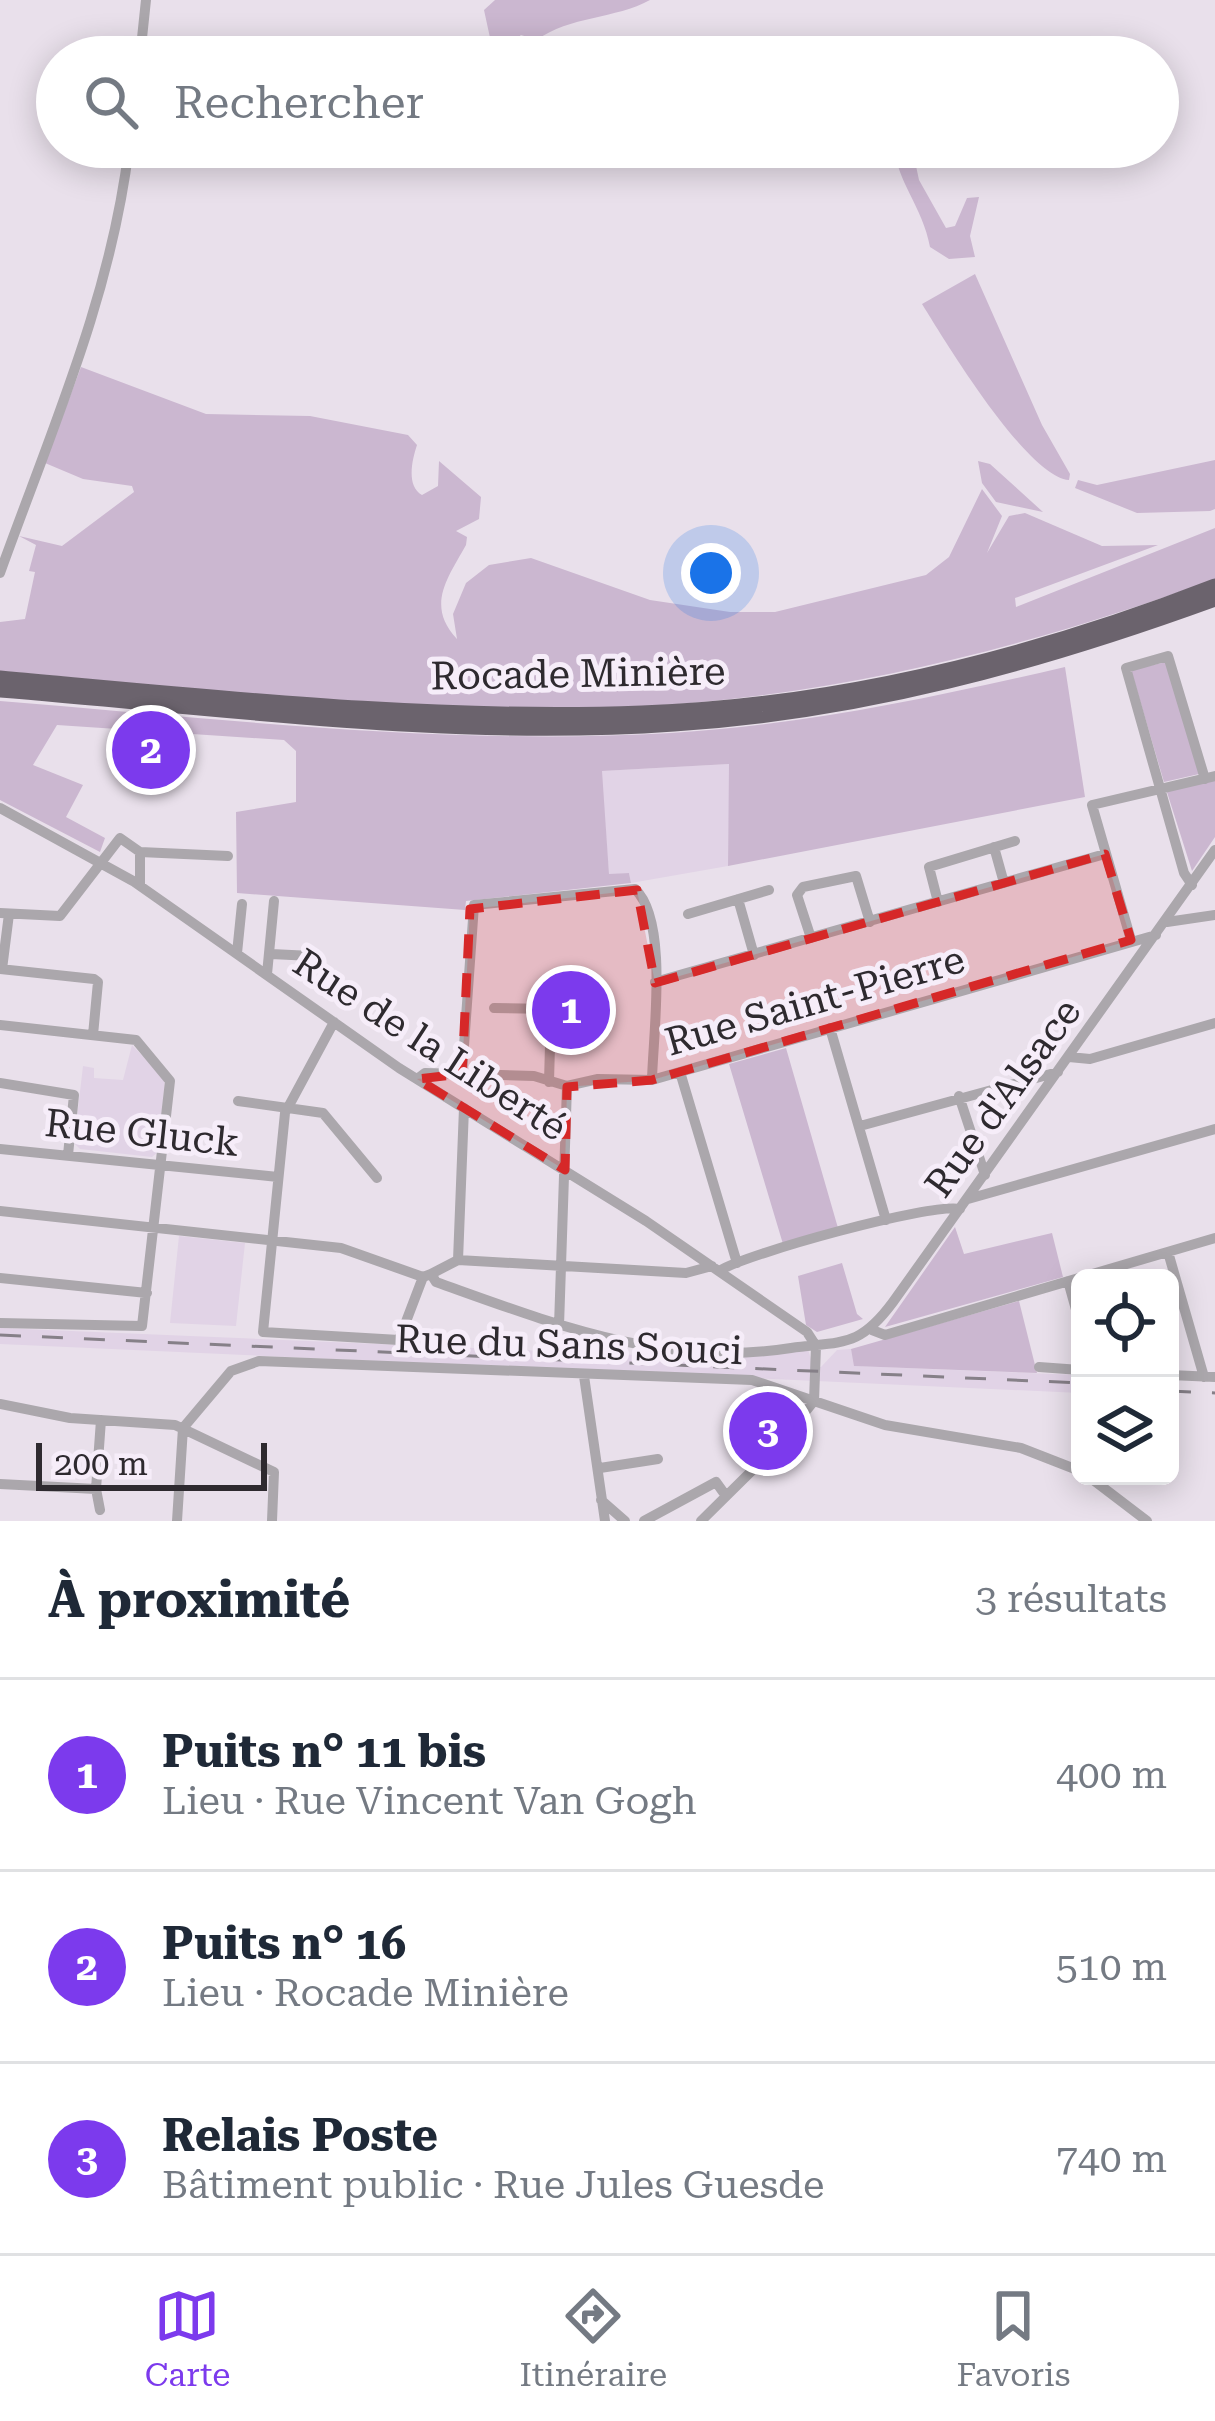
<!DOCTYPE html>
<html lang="fr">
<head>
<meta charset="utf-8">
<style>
  body { margin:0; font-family:"Roboto Serif",serif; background:#f6f6f7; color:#1f2937 }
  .controls { position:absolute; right:36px; bottom:36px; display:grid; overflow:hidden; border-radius:18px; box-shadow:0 6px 30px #0003 }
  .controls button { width:108px; height:108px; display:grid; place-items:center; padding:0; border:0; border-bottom:3px solid #e0e1e3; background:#fff; color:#1f2937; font:60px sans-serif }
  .scale { position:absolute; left:36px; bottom:30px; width:231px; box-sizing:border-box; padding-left:12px; border:6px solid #2e2a2f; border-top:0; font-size:33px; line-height:42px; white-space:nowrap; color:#2e2a2f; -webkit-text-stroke:9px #f6edf9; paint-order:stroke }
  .you { position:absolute; left:711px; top:573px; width:42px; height:42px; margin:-30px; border:9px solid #fff; border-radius:50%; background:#1a73e8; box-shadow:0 0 0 18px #1a73e833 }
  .badge { display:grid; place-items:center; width:78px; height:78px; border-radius:50%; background:#7c3aed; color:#fff; font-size:39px; font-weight:700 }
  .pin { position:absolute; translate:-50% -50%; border:6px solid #fff; box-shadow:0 3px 12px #0006 }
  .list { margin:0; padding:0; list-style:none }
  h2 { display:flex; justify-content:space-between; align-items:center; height:156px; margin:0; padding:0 48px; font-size:51px }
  h2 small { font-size:39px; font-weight:400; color:#747a83 }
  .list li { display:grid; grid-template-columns:78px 1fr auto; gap:36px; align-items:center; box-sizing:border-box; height:192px; padding:0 48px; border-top:3px solid #e0e1e3 }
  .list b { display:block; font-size:45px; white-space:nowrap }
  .list p { margin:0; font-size:39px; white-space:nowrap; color:#747a83 }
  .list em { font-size:39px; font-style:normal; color:#747a83 }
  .icon { flex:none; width:66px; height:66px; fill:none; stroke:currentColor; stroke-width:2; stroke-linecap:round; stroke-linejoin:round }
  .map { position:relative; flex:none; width:1215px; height:1521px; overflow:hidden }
  .search { position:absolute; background:#fff; box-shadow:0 6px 30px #0003; left:36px; right:36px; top:36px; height:132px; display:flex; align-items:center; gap:30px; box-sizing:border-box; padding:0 42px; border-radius:66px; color:#747a83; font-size:45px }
  .sheet { height:732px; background:#fff }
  nav { display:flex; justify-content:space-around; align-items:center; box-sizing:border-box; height:168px; border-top:3px solid #e0e1e3; background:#fff; font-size:33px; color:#747a83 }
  nav a { display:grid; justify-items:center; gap:6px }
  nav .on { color:#7c3aed }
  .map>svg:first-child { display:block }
  .built { fill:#e1d3e6 }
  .green { fill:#cbb7d0 }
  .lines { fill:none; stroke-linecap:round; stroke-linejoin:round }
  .minor { stroke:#aba7ac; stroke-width:10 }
  .highway { stroke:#6b636d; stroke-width:15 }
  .rail { stroke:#868088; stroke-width:3; stroke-dasharray:21 21; stroke-linecap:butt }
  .marked { fill:#d62828; fill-opacity:0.2; stroke:#d62828; stroke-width:9; stroke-dasharray:24 15; stroke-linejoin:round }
  .labels { text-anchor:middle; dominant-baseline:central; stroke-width:10; stroke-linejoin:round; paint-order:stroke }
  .street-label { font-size:39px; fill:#2e2a2f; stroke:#f6edf9 }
</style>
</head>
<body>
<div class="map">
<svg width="1215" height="1521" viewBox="0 0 1215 1521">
  <rect width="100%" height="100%" fill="#e9e0eb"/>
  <!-- built -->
  <path class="built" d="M730,764L728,866L631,883L629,873L609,875L601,771Z
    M132,1045L165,1079L158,1152L152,1157L80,1149L74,1143L83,1066L94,1068V1078L123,1080Z
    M179,1236L245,1243L236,1326L170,1323Z
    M0,1328L711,1358L808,1349L813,1366L821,1367L837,1350L851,1349L855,1366L1080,1375V1393L0,1344Z"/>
  <!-- green -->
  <path class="green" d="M495,0H650C616,19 569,16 537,40L521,35L504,48L492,47L484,10Z
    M895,147H912L919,180L946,228L955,226L967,198L979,197L970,236L975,257L949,259L930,247C923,207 895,179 895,147Z
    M975,274L1042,425L1070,474L1069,480C1027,477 945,341 922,304Z
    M81,367L206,414L310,416L408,435L417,445C412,460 406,486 422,495L438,486L439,461L481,497L479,519L456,531L467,537L466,545C447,579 426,606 457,639L453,614L466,583L489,565L531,558L650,600L730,612H775L926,575L949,557L982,489L1002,516L987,553L1009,516L1025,513L1102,546L1158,545L1015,598L1016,607L1215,528V579C1065,634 915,676 756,696C507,728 249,693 0,671V622L25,619L35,572L29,571L36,545L19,536L62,546L134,492L132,486L83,479L45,463Z
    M1215,460V509L1210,511L1137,513L1075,488L1078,480L1097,485Z
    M978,461L990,464L1043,512L996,502L982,483Z
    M1166,662L1199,774L1164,782L1131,670Z
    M1065,667L1085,797L728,866L729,764L602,771L609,874L629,873L631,883L466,901L465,910L237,893L236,812L296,802V751L284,740L57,725L33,765L83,785L66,817L105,838L100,852L0,800V701C222,719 448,746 671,733C804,725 936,697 1065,667Z
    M1215,779V837L1192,871L1166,789Z
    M786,1048L838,1228L783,1244L729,1064Z
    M955,1227L964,1254L1052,1233L1063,1277L885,1327Z
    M842,1263L857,1314L863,1319L817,1332L806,1325L798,1276Z
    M1019,1301L1037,1373L854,1366L851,1349Z"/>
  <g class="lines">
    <!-- minor -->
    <path class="minor" d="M140,57L146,0
      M0,573C51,431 111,297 129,147
      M0,808L133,881L399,1068L646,1221L807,1332L816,1346
      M994,847L1004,883
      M140,852L228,856
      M1192,885L1184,873L1126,668L1168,656L1205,779
      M738,899L754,955
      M938,902L929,867L1015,841
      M0,913L60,916L120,838L140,852V886
      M688,914L769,890
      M1167,922L1215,915
      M811,938L797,895L803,887L856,876L870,922
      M1131,940L1092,805L1215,776
      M237,953L242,904
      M271,954L312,956
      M0,969L94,979L98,982L93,1035
      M2,969L9,914
      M267,974L274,901
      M655,982L1105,854
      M494,1008L551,1009
      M334,1022L285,1113L263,1332L399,1340L423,1277
      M0,1025L136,1040L170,1081L142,1326L0,1323
      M830,1028L886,1220
      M1069,1057L1090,1059L1215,1023
      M680,1072L737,1263
      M462,1074L474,905L635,889C669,921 653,1034 652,1080
      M417,1079L425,1073L534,1076L567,1086L598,1079L652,1080L1156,935
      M549,1082L551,1009L565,989L585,994L590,1030L550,1029
      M0,1083L74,1095L68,1155
      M959,1096L985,1175
      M238,1101L323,1113L377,1178
      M860,1126L1058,1072
      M0,1149L278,1177
      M968,1199L1215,1129
      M0,1211L341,1248L423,1277L431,1274L436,1282C554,1324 664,1368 791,1348C843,1341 859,1348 893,1302L1215,850
      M1168,1252L1204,1377
      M458,1260L686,1273L712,1266
      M719,1271C745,1254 933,1202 960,1209
      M431,1274L458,1260L464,1108
      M0,1278L147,1293
      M1068,1281L1080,1324
      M559,1326L567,1086
      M872,1330L885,1335L1215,1238
      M1039,1367L1080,1370
      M1170,1375L1215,1377
      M584,1376L605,1521
      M0,1404L70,1418L175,1425L274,1472L272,1521
      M600,1468L658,1459
      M1088,1476L1147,1521
      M0,1484L96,1489L101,1420
      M96,1489L100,1510
      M601,1500L625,1521
      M177,1521L183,1428L231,1371L259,1361L752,1380L885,1425L1021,1448L1080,1471
      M644,1521L716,1482L726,1496
      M701,1521L782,1441L814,1401L816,1346"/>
    <!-- highway -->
    <path class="highway" d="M0,678C213,697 428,721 642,713C839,706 1032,657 1215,586
      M0,690C224,708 450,740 674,724C862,712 1039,663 1215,599"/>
    <!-- rail -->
    <path class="rail" d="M0,1335L1080,1383
      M1170,1391L1215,1393"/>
  </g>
  <!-- marked area -->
  <path class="marked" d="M1105,854L1131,940L652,1080L567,1087L565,1170L417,1079L462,1074L470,909L637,890L655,983Z"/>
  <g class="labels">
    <!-- street labels -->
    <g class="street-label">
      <text transform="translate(578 674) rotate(-1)">Rocade Minière</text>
      <text transform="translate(815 1001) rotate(-16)">Rue Saint-Pierre</text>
      <text transform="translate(430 1045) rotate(33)">Rue de la Liberté</text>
      <text transform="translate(1003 1098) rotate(-54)">Rue d'Alsace</text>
      <text transform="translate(142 1133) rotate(6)">Rue Gluck</text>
      <text transform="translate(569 1345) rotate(2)">Rue du Sans Souci</text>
    </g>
  </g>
</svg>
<div class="controls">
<button><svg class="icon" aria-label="locate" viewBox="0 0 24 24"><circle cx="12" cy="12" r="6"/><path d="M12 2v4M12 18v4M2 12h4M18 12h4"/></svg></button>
<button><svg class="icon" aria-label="layers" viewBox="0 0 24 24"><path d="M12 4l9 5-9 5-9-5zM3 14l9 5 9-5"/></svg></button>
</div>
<div class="scale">200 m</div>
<div class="you"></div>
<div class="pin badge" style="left:571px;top:1010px">1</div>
<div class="pin badge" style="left:151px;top:750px">2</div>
<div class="pin badge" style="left:768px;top:1431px">3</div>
<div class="search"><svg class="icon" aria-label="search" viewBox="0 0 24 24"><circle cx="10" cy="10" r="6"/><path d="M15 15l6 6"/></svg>Rechercher</div>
</div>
<section class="sheet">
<h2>À proximité<small>3 résultats</small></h2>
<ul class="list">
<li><span class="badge">1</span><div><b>Puits n° 11 bis</b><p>Lieu · Rue Vincent Van Gogh</p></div><em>400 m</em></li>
<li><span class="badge">2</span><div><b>Puits n° 16</b><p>Lieu · Rocade Minière</p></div><em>510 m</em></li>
<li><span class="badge">3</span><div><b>Relais Poste</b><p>Bâtiment public · Rue Jules Guesde</p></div><em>740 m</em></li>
</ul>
</section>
<nav>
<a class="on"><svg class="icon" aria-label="map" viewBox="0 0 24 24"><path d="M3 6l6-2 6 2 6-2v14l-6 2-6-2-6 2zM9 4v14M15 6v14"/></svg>Carte</a>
<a><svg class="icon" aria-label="directions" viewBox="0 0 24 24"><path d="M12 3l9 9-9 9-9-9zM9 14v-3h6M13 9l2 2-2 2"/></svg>Itinéraire</a>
<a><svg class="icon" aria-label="saved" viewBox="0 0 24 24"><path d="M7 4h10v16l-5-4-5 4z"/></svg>Favoris</a>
</nav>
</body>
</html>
